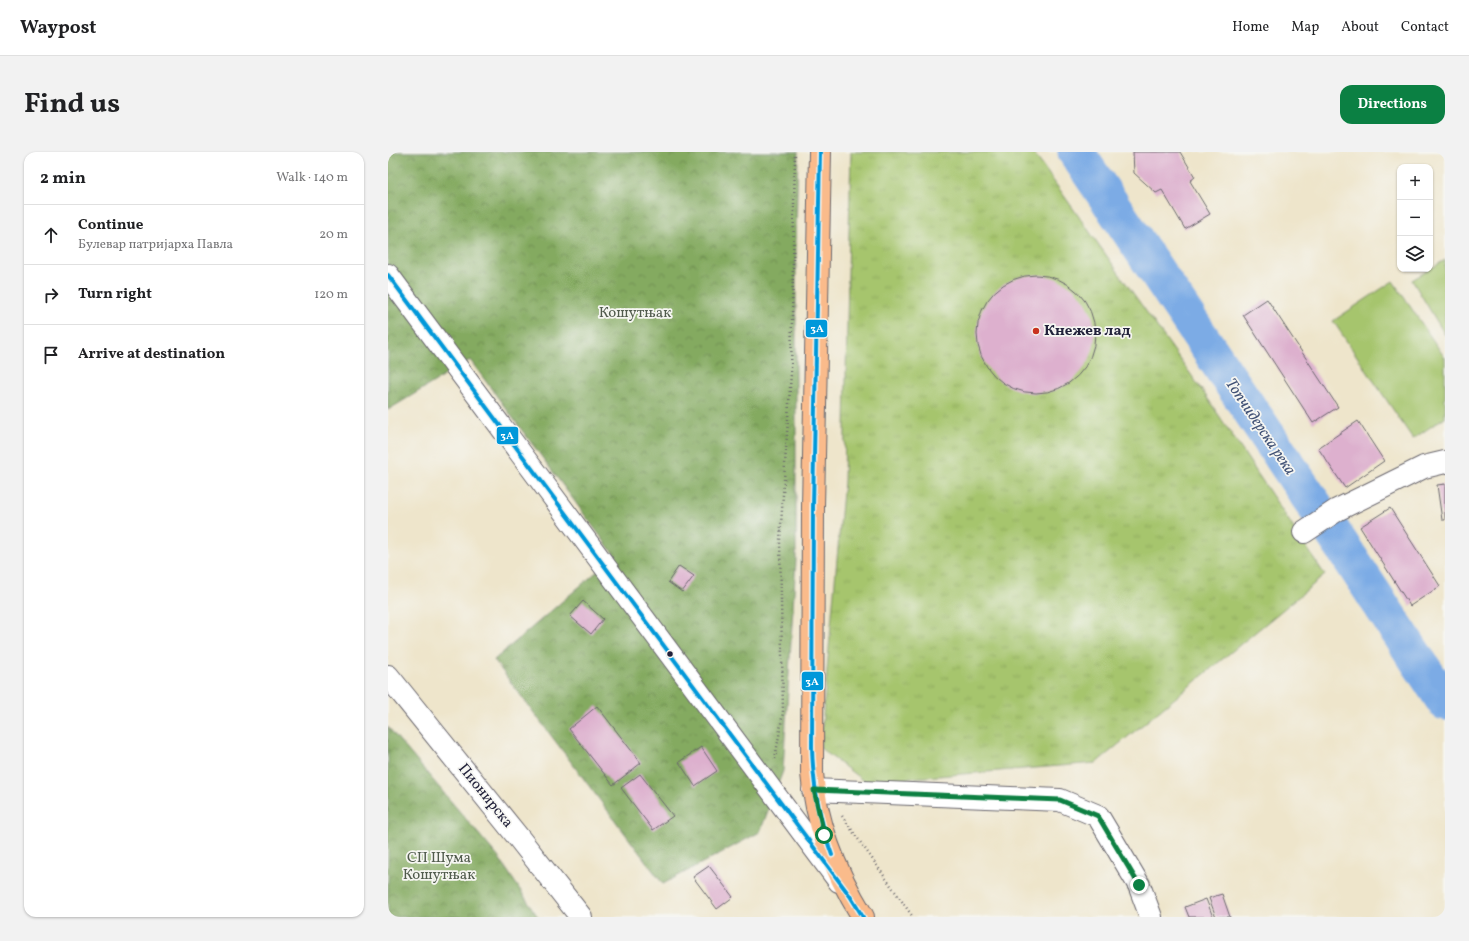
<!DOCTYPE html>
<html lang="en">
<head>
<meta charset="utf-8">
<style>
  body { margin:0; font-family:Vollkorn,serif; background:#f2f2f2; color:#202124 }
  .controls { position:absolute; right:12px; top:12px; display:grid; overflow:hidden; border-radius:8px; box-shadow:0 1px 3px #0004 }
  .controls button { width:36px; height:36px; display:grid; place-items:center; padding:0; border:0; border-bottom:1px solid #e0e0e0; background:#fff; color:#202124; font:20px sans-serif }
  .stop { position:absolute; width:12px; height:12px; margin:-9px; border:3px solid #0b8043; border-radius:50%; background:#fff }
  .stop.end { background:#0b8043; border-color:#fff; box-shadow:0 1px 4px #0008 }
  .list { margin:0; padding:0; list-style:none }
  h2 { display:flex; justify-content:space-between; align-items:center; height:52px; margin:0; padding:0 16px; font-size:17px }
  h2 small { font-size:13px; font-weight:400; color:#757577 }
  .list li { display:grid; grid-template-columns:26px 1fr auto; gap:12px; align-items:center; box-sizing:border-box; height:60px; padding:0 16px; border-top:1px solid #e0e0e0 }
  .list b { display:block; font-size:15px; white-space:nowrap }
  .list p { margin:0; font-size:13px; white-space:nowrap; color:#757577 }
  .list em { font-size:13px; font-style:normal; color:#757577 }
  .icon { flex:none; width:22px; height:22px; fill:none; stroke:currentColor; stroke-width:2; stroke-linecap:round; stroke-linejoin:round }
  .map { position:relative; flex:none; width:1057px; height:765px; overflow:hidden; border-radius:12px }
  header { display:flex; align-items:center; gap:24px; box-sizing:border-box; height:56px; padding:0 20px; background:#fff; border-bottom:1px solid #e0e0e0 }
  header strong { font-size:19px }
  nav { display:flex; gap:22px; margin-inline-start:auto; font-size:14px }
  .intro { display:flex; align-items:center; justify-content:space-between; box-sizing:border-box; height:96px; padding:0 24px }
  h1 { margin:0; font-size:28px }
  .button { padding:10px 18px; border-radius:12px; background:#0b8043; color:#fff; font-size:14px; font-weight:700 }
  main { display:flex; gap:24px; padding:0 24px }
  aside { flex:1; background:#fff; border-radius:12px; box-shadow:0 1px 3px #0004 }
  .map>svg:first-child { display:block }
  .grass { fill:url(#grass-tufts); stroke:#647454 }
  .forest { fill:url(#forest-crowns); stroke:#53664e }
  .pitch { fill:#a6c56d; stroke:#647454 }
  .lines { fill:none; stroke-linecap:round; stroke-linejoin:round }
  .river { stroke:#7babe5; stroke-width:37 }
  .building { fill:#ddb0ce }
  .minor-casing { stroke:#69666d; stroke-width:24 }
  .major-casing { stroke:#69666d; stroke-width:24 }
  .path { stroke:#69666d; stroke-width:2.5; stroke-dasharray:1 3; stroke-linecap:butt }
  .minor { stroke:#fff; stroke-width:22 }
  .major { stroke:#fabb8b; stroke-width:22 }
  .bus-1-casing { stroke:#f6f6f2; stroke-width:7 }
  .bus-1 { stroke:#0098da; stroke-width:4 }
  .route { stroke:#0b8043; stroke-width:5 }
  .poi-dot { fill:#c8321e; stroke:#f6f6f2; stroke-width:1.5 }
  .bus-dot { fill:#22223b; stroke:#f6f6f2; stroke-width:1.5 }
  .labels { text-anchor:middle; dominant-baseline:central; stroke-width:3.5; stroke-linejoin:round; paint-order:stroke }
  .park-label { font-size:15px; fill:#505b4c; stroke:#f6f6f2 }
  .poi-label { font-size:15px; font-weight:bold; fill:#22223b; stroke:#f6f6f2; text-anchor:start }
  .street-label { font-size:15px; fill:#22223b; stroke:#f6f6f2 }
  .water-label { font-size:16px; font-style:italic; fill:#415276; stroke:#f6f6f2 }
  .line-badge { stroke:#f6f6f2; stroke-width:1.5 }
  .badge-label { font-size:11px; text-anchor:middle; font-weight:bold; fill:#fff }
</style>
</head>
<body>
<header>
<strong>Waypost</strong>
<nav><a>Home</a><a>Map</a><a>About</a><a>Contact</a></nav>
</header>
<div class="intro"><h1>Find us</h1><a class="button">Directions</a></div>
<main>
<aside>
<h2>2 min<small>Walk · 140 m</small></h2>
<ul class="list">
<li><svg class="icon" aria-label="ahead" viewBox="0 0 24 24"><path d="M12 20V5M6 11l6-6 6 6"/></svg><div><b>Continue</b><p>Булевар патријарха Павла</p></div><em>20 m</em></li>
<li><svg class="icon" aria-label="right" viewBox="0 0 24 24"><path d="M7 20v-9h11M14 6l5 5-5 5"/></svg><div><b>Turn right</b></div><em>120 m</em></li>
<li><svg class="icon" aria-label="arrive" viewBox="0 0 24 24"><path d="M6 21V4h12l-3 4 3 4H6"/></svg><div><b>Arrive at destination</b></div></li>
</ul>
</aside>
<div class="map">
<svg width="1057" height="765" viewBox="0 0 1057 765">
  <defs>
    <pattern id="grass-tufts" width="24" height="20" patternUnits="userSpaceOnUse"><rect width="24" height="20" fill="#a6c56d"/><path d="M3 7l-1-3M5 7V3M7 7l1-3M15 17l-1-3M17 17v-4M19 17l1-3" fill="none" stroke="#8fa95f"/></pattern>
    <pattern id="forest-crowns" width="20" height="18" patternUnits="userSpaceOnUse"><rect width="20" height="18" fill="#84aa60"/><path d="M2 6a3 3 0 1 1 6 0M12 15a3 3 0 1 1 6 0" fill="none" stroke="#6c8a50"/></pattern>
  </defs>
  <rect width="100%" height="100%" fill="#f6f6f2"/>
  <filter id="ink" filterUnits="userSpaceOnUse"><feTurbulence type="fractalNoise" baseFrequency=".025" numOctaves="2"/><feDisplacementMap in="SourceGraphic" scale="8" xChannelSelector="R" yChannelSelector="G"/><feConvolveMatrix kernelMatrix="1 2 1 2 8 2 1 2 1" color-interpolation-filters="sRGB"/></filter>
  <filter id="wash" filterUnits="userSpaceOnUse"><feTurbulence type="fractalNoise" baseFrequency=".012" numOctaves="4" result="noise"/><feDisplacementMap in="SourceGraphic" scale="16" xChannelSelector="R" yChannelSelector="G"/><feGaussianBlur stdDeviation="0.9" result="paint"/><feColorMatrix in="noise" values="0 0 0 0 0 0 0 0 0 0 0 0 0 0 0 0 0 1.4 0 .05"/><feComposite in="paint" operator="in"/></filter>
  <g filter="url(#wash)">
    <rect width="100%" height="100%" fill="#eee5cb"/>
    <!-- grass -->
    <path class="grass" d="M463,0H645L816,241L937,423L708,611L477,630L432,596L456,329L460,121Z"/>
    <!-- forest -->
    <path class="forest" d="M0,0H410L408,81V408L395,619L372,680L275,732L106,508L227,404L82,208L0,258Z
      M0,575L111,706L150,765H0Z"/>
    <!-- pitch -->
    <path class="pitch" d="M1057,108V183L1024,128Z
      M1005,129L1057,206V265L1025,287L945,169Z"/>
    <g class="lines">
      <!-- river -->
      <path class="river" d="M688,0L960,403L1057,550"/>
    </g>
    <g id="blocks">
      <!-- building -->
      <path class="building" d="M745,0H792L807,25L802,29L822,62L797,77L774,38L768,41L746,21Z
        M589 182a59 59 0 1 1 118 0a59 59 0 1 1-118 0Z
        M879,147L950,255L925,271L855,163Z
        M970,269L996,309L957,336L930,296Z
        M1057,332V368H1054L1049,333Z
        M1002,356L1052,434L1022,454L972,375Z
        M291,414L306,424L294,440L280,430Z
        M195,449L215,467L203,482L182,464Z
        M209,554L253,611L225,633L181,577Z
        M313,595L329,619L307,634L291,610Z
        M252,622L285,664L265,678L233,636Z
        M321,714L345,745L329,757L305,725Z
        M834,742L842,765H828L821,746Z
        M818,747L825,765H801L797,755Z"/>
    </g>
  </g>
  <g filter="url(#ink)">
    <use href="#blocks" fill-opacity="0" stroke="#69666d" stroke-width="1"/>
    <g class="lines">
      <!-- minor casing -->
      <g class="minor-casing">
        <path id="minor" d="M0,123L451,729
          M916,380L949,358L1036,315L1057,310
          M0,524L130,685L193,765
          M425,638L672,648L710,664L751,733L763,765"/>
      </g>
      <!-- major casing -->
      <g class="major-casing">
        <path id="major" d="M432,0L425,355L424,621C428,673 448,721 475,765"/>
      </g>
      <!-- path -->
      <path class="path" d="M387,607L395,560L392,388L403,221L407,0
        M454,664L525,765"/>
      <!-- minor -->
      <use href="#minor" class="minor"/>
      <!-- major -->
      <use href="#major" class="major"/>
      <!-- bus-1 casing -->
      <g class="bus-1-casing">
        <path id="bus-1" d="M432,0L425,355L424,595C425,633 431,668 444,703
          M0,123L462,744L475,765"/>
      </g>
      <!-- bus-1 -->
      <use href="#bus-1" class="bus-1"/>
    </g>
  </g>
  <g class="lines" filter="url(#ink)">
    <!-- route -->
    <path class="route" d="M436,683L426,638L672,648L710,664L751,733"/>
  </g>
  <!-- markers -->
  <circle class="poi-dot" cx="648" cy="179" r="4"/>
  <circle class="bus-dot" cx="282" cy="502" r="3.5"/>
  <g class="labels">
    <!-- park labels -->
    <g class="park-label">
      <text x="247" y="161">Кошутњак</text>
      <text x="51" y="706">СП Шума<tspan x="51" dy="17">Кошутњак</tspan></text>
    </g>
    <!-- poi labels -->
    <g class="poi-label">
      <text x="656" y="179">Кнежев лад</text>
    </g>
    <!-- street labels -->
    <g class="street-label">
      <text transform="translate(97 644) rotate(51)">Пионирска</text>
    </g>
    <!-- water labels -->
    <g class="water-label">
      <text transform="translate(872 275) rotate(56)">Топчидерска река</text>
    </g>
  </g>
  <g class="line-badge">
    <rect x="417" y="167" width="23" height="19" rx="4" fill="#0098da"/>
    <rect x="108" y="274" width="23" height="19" rx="4" fill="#0098da"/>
    <rect x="413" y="519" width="23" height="20" rx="4" fill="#0098da"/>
  </g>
  <g class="badge-label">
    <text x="429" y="180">3A</text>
    <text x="119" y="287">3A</text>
    <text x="424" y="533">3A</text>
  </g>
</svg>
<div class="controls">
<button>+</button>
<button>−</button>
<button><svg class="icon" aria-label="layers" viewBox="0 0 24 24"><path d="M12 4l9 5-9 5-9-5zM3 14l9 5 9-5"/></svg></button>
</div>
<div class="stop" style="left:436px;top:683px"></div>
<div class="stop end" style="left:751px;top:733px"></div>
</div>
</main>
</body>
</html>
